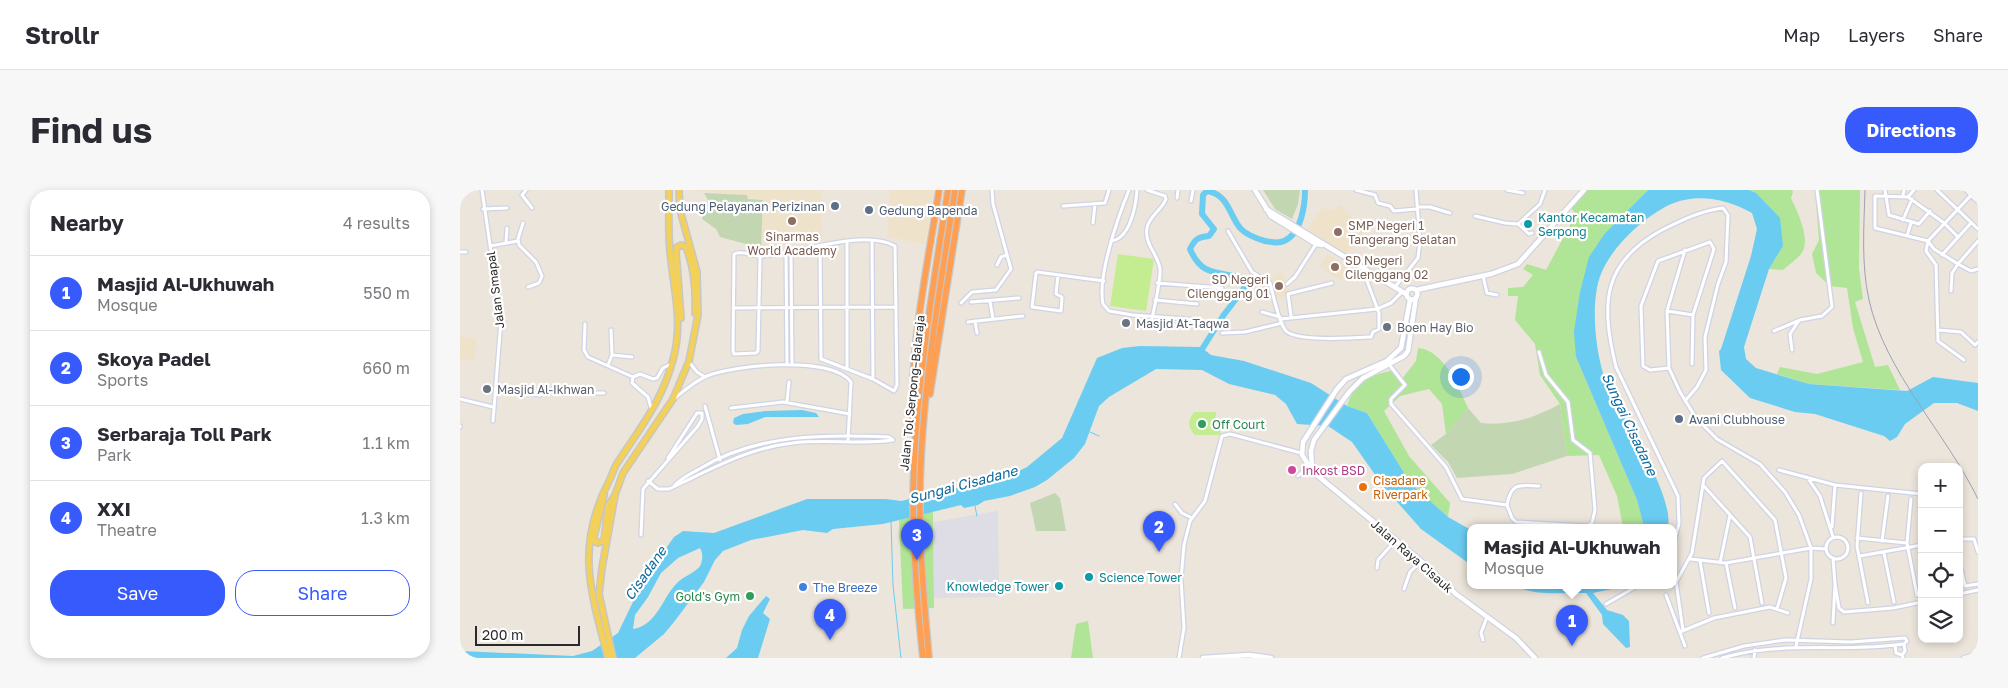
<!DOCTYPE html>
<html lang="en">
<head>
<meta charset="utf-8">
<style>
  body { margin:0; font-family:"Golos Text",sans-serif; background:#f7f7f7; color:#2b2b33 }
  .controls { position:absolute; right:15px; bottom:15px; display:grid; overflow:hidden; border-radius:10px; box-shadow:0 2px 8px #0003 }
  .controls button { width:45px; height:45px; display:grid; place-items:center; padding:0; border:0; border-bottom:1px solid #e1e1e2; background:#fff; color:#2b2b33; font:25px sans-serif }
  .scale { position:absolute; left:15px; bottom:12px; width:105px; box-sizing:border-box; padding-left:5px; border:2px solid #292929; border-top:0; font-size:14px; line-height:18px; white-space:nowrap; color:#292929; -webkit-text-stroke:4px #fff; paint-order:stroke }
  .you { position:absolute; left:1000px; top:186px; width:18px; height:18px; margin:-12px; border:4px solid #fff; border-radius:50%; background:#1a73e8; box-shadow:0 0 0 8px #1a73e833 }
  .badge { display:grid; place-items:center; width:32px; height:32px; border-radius:50%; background:#375afd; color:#fff; font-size:16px; font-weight:700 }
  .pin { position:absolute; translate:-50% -41px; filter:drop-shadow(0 1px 2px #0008) }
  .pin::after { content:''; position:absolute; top:26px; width:18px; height:15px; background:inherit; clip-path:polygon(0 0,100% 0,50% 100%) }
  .popup { position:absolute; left:1007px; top:334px; width:210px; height:65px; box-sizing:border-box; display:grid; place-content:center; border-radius:10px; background:#fff; filter:drop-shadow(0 1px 4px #0005); font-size:16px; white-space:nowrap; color:#7c7c81 }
  .popup b { font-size:19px; color:#2b2b33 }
  .popup::after { content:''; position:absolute; left:50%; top:100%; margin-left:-10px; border:10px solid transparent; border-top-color:#fff }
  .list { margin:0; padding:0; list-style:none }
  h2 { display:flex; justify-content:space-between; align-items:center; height:65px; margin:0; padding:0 20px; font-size:21px }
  h2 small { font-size:16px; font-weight:400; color:#7c7c81 }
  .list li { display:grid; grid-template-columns:32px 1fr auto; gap:15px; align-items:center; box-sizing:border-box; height:75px; padding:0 20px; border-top:1px solid #e1e1e2 }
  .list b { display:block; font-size:19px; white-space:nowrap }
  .list p { margin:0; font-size:16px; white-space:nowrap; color:#7c7c81 }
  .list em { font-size:16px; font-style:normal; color:#7c7c81 }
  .actions { display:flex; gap:10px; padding:15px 20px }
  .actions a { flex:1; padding:11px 0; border:1px solid #375afd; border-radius:20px; text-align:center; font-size:18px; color:#375afd }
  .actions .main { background:#375afd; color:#fff }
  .icon { flex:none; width:28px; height:28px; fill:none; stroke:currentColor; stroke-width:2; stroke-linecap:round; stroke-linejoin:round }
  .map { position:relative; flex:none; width:1518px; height:468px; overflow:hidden; border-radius:20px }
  header { display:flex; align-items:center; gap:30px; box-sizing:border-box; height:70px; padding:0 25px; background:#fff; border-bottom:1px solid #e1e1e2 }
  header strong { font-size:24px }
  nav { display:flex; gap:28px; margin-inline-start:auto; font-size:18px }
  .intro { display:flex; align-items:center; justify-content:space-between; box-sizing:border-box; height:120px; padding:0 30px }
  h1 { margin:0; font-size:35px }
  .button { padding:12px 22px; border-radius:20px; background:#375afd; color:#fff; font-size:18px; font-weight:700 }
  main { display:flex; gap:30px; padding:0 30px }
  aside { flex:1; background:#fff; border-radius:20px; box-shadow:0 2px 8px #0003 }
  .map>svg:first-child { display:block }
  .industrial { fill:#dedce4 }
  .education { fill:#eee3ca }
  .green { fill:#b0e496 }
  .cemetery { fill:#c3d6b2 }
  .pitch { fill:#c4ec91 }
  .water { fill:#6bccf1; fill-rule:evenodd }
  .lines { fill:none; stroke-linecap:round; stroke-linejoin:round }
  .stream { stroke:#6bccf1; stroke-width:1 }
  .river { stroke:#6bccf1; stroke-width:6 }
  .minor-casing { stroke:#d0d3e3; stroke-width:5.5 }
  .secondary-casing { stroke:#d0d3e3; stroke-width:7 }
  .primary-casing { stroke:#c7c7c7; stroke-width:8 }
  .motorway-casing { stroke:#c7c7c7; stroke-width:8 }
  .minor { stroke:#fff; stroke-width:3 }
  .secondary { stroke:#fff; stroke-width:4.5 }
  .primary { stroke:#f3d159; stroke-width:5 }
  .motorway { stroke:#ff9f53; stroke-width:5.5 }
  .rail { stroke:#9ea1b4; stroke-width:1 }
  .service-dot { fill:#5c6f8a; stroke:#fff; stroke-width:2 }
  .education-dot { fill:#8d6e63; stroke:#fff; stroke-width:2 }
  .culture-dot { fill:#0f9aa8; stroke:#fff; stroke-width:2 }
  .worship-dot { fill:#6b7280; stroke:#fff; stroke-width:2 }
  .leisure-dot { fill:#2e9e5b; stroke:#fff; stroke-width:2 }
  .hotel-dot { fill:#d1479c; stroke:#fff; stroke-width:2 }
  .food-dot { fill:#e8710a; stroke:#fff; stroke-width:2 }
  .shop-dot { fill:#3f7fe0; stroke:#fff; stroke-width:2 }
  .labels { text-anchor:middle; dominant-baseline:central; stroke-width:4.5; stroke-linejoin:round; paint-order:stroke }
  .service-label { font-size:12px; fill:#4e5e75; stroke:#fff; text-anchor:start }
  .culture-label { font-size:12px; fill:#0d838f; stroke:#fff; text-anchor:start }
  .education-label { font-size:12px; fill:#785e54; stroke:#fff; text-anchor:start }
  .street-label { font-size:12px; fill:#292929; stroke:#fff }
  .worship-label { font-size:12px; fill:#5b616d; stroke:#fff; text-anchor:start }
  .leisure-label { font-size:12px; fill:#27864d; stroke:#fff; text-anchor:start }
  .hotel-label { font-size:12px; fill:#b23c85; stroke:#fff; text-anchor:start }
  .food-label { font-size:12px; fill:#c56008; stroke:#fff; text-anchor:start }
  .shop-label { font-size:12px; fill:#366cbe; stroke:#fff; text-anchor:start }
  .water-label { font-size:14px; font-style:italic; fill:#0b699c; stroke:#fff }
</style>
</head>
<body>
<header>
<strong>Strollr</strong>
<nav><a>Map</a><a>Layers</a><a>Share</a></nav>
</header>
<div class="intro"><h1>Find us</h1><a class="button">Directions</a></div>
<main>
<aside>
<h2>Nearby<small>4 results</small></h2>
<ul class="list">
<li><span class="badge">1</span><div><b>Masjid Al-Ukhuwah</b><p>Mosque</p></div><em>550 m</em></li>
<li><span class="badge">2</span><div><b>Skoya Padel</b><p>Sports</p></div><em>660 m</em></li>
<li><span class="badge">3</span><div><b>Serbaraja Toll Park</b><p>Park</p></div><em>1.1 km</em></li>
<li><span class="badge">4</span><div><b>XXI</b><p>Theatre</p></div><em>1.3 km</em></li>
</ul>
<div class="actions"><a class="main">Save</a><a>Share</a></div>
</aside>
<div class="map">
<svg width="1518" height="468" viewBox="0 0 1518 468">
  <rect width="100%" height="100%" fill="#ece5db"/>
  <!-- industrial -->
  <path class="industrial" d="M538,321L539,407L474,408V332Z"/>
  <!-- education -->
  <path class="education" d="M227,0H362V51L301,58L303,10L288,8L287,5Z
    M430,0H474L465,54L427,47Z
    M881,15L907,44L895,58L884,65L848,39L862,18L873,20Z
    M867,64L890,78L882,91L859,77Z
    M822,82L831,105L816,109L808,88Z
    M0,147L17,148L15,171L0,169Z"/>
  <!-- green -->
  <path class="green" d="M1125,0H1188L1145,43L1116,167L1177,310L1184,337H1163L1157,306L1139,265L1107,266L1100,214L1080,185L1075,154L1055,130L1058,106H1048V98L1063,97L1073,85L1063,79L1067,74L1086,80L1116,24L1111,18Z
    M1289,0H1332L1333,2L1331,8C1337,21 1352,51 1341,64C1336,70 1328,75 1323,80L1309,79L1323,56L1296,3Z
    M1355,0H1400L1399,79L1403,109L1395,112L1415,177L1428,175L1440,200L1349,194L1317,184L1320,177L1357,184L1403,172L1393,138L1387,98L1370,96L1356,83L1352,64L1359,50Z
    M958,158C984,160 999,198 1008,218L986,244L982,214L969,199L940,206L924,221L949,266L990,313L988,327L951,294L907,223L887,216C895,190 906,187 930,181L941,190L956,171Z
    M473,321L474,418L443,419L439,330Z
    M628,431L633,468H611L616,434Z"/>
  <!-- cemetery -->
  <path class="cemetery" d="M803,0H840L838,14L832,29L815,19Z
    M244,3L287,5L288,9L303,10L301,58L260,47L256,39L242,29L248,10Z
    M1100,214L1107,266L1052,284L997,288L988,272L971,255L986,244L1008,218L1021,233C1051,236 1074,228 1100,214Z
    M595,303L600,308L606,341H576L570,313Z"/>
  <!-- pitch -->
  <path class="pitch" d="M658,64L694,69L686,121L650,116Z
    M734,222H756L755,240H761L760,245H735C727,237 728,230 734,222Z"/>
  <!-- water -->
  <path class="water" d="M1289,0L1296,3L1320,28L1323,56L1309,79L1284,157L1286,169L1296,178L1349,194L1447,201L1473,187L1518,193V221L1497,213H1474L1445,234L1437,247L1430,251L1424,246L1355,224L1335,222L1290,208L1261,180L1259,161L1261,159L1291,66L1297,39L1292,23C1264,8 1234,2 1205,17C1181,30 1151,58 1141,84C1129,113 1136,172 1149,199C1164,231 1214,304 1208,337H1184L1177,310L1116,167L1114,142L1120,102L1129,67L1145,43L1188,0Z
    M680,156L741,157L751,165L784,171L851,193L887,216L907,223L951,294L988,327L1011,340V375L961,339L923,296L892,252L868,236L837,234L826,214L815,205L769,194L742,180L696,179L649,207L639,216L625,254L614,268L587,290L575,297L550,306L524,311L518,315L504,318L501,315L423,334L373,339L367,343L343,340L291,350L263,361L255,370L244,392L214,432L204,444L175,468H0V461L113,466L132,461L158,443L184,389L214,347L223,341L254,343L347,309H426L441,311L549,286L567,277L602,248L637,168L662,158ZM240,358C243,363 243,370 240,376C235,383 224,386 218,392C202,407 198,435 173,439L175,425L188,407L201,383L218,368Z
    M342,220L356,223L359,227H305L288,234L276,235L273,233L274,228L283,224L305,221Z
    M1056,395H1171L1133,403L1147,420L1163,425L1169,431L1170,457L1166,458L1143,434L1142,425L1126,403C1110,403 1067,406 1056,395Z
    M306,406L310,409L303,423L310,429L298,468H266L277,458L282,440L289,426Z"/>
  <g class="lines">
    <!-- stream -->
    <path class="stream" d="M630,242L639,246
      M515,316L517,326
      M431,332L433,395L441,468"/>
    <!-- river -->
    <path class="river" d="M739,164L763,126L785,97L780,87C755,82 741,85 730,59C735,49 738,47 749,46L754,39L742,24L743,5L747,1C769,4 770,28 781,39C787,45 798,49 805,51C812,52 818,54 824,51C841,44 845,16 845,0"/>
    <!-- minor casing -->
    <g class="minor-casing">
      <path id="minor" d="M22,0L41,130L33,231
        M66,0L62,5L72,18
        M669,0C658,27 637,87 643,114L649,121L673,125L739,130
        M687,0L705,6L706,9C702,20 689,26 687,38C684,54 698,64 700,79C701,89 693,125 690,137
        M896,0L915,5L918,13L930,16L934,21L957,19
        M1047,0L1063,3
        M1425,0L1429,25L1459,34L1470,21
        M1477,0L1518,39
        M1506,0L1518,12
        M1443,5L1444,0
        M1448,7L1454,0
        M717,8L718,0
        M731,11L733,0
        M603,16L645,13L649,0
        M957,17H970L990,23
        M23,19L47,18
        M1015,26L1045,33L1058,34
        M1443,30L1452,9
        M63,33L58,49L59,55L76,72L82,86L79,93L68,97
        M633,33L635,14
        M768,41L792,82L810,93C813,104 819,134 826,141C837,152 895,148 911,147L913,142L919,139V123L907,91V81
        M1072,43L1069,44L1058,34L1080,14L1085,0
        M1447,46L1451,33
        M1498,47L1484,33L1448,7L1415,6V38L1468,51L1474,59L1498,74L1518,51
        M651,51C670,49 676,16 677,0
        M46,52L47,38
        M387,52V178
        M412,52L413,189
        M30,56L58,51
        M1225,60L1207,121L1209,178L1220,202L1236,228L1257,249L1300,274L1325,302L1339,325L1351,358V389L1336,456
        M326,61L327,174
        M331,61L332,174
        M0,62H6
        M1482,65L1511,33
        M300,66L298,161L296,163L274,164L273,161L274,64C283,60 291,66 300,66C338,65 400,38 435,56L437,195L434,201L413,189L361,169L360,56
        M537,75L541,67L547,65
        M598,85L596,104L602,107L601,121L572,117L576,83L577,82L644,91
        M1023,86L1027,103L1037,105
        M697,93L762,98
        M827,94L835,87L856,54
        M935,97L958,68L960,51L956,0
        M1491,101L1492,83L1498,74L1511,81L1518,79
        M695,110L737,114
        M530,111L533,129
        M511,112L559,108
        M501,113L512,102L536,100L551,79L533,14L532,0
        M274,118L436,117
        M1207,121L1233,125
        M802,122L820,127
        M831,126L828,104L872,93
        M821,129L917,119L931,113L942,102
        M515,131L517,143
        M508,132L563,126
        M125,134L124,160L128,167L173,187
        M151,140L152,165L172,167
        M1478,140L1501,142L1515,155L1518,152
        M1314,141L1340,130L1362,126L1372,117L1357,0
        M762,143L785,142L822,133
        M1332,160L1330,144L1338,132
        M1504,170L1478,151L1476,75L1466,61L1468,51L1516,0
        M229,172L237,182L245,187
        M928,173L945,195L931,209V214L986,277L1002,309L1047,315L1052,328L1056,332L1127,336L1132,333L1135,320L1130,263L1113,250L1108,212L1086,185L1079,162
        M148,175L152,165
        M1209,178L1190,180L1183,176L1181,116L1198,71L1250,52L1254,59L1233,125L1232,174
        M173,187L180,184L193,189L197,188L203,178L211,174
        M173,187L172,193L188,207L192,221
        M36,199L80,205C97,194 101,199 119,202C127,204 136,203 144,203
        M215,208C225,200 235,191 247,186C274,175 371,165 391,192L388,251
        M0,209L33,217
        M327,212L329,192
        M245,216L260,270
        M271,218L323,212L390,224
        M0,237V236
        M1319,280L1375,295L1462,304
        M838,286L849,276
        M1347,287L1360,306L1373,347
        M188,291L198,299H209C250,280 287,258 333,253C366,249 401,255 433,250
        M215,295C221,288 232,283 241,278C297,244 365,244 429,247L433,250
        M1243,295L1290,347L1302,413
        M1401,303L1397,356L1408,413
        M715,314L722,323L732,328
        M1047,315C1051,292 1060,295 1079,296
        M1372,337L1375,295
        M181,345L183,299L238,236L242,229V223H237L208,268
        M1366 358a11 11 0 1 1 22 0a11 11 0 1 1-22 0Z
        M1397,348L1447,353L1457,405
        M1499,349H1514L1518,362
        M1422,351L1428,306
        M1447,353L1451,309
        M1213,354L1219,334L1218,306L1156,177C1141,115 1141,73 1202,40C1222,30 1240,21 1263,18L1268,25L1266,72L1258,94L1245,147L1246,180L1237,197L1225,211
        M1424,363L1434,412
        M1400,366L1462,355
        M1230,369L1266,373L1351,358L1366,359
        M1499,370L1505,396L1518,394
        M1240,371L1249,423
        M1260,373L1270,325
        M1266,373L1275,418
        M917,378L918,370L935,351
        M1375,394L1379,418L1384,422L1433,418L1462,412
        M944,399L950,382L961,371
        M1499,404L1518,400
        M1206,405L1225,456
        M1146,414L1179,395
        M1373,433L1375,394L1373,368
        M1223,440L1216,392L1232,363L1244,288L1262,271L1315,330L1326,388L1317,419
        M1220,442L1254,428L1310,417L1328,423
        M1023,450L1021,443L1027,427
        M1435,455L1436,463L1442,465L1443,468
        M1442,465L1445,461L1444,454
        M719,468L724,438L721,389L724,355L730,331L745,311L762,246L770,244L841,263
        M1243,468L1284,456L1325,450L1391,452L1445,448L1447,451L1444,454C1382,463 1324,450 1262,468
        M1294,468L1295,460
        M1503,468L1512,465L1514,468"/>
    </g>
    <!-- secondary casing -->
    <g class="secondary-casing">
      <path id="secondary" d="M795,0L811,26L856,54L862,55
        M806,19L946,104
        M946.5 104a5.5 5.5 0 1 1 11 0a5.5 5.5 0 1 1-11 0Z
        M956,100L1031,84L1058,74L1124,0
        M950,110L941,158L927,171L886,189L877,199L843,252L842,265L852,281L961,371L996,404L1056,448L1075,468
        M852,279L851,261L854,250L889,202L903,188L944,166L948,161L956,107
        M743,468L789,465L811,468"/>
    </g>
    <!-- primary casing -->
    <g class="primary-casing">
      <path id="primary" d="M221,128L216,62L217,57L221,55L226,57C234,77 236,102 235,123
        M144,305L134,347L135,352L138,353L144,351L148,316L155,305
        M148,468C130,399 115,356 150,289C153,283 154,277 158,272C182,235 203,210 214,166C223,130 213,96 210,61C208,41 209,20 209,0
        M153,468L139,404L142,378L155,305L163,283L213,209L229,171L238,125L237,82L220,20L219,0"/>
    </g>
    <!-- motorway casing -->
    <g class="motorway-casing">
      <path id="motorway" d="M470,204L502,0
        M454,242C447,167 468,75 479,0
        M463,468C456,404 451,340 454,275C458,183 474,91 488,0
        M469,468C464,411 459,355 460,298C462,198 480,99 495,0"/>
    </g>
    <!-- minor -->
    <use href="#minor" class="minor"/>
    <!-- secondary -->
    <use href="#secondary" class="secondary"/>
    <!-- primary -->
    <use href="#primary" class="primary"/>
    <!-- motorway -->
    <use href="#motorway" class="motorway"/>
    <!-- rail -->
    <path class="rail" d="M1405,0C1404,36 1401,74 1409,110C1425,182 1486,243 1518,309"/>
  </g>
  <!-- markers -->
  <g class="service-dot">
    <circle cx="375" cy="16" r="5"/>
    <circle cx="409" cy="20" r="5"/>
    <circle cx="1219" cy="229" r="5"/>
  </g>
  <g class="education-dot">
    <circle cx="332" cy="31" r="5"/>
    <circle cx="878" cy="42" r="5"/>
    <circle cx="875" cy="77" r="5"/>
    <circle cx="819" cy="96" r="5"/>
  </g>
  <g class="culture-dot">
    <circle cx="1068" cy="34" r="5"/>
    <circle cx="629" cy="387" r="5"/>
    <circle cx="599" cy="396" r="5"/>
  </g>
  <g class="worship-dot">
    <circle cx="666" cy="133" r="5"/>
    <circle cx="927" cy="137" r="5"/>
    <circle cx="27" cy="199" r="5"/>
  </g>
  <g class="leisure-dot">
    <circle cx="742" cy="234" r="5"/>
    <circle cx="290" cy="406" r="5"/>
  </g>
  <circle class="hotel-dot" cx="832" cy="280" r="5"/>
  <circle class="food-dot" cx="903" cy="297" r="5"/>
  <circle class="shop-dot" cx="343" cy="397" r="5"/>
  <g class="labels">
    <!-- service labels -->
    <g class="service-label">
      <text x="365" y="16" text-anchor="end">Gedung Pelayanan Perizinan</text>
      <text x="419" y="20">Gedung Bapenda</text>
      <text x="1229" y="229">Avani Clubhouse</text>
    </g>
    <!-- culture labels -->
    <g class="culture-label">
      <text x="1078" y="27">Kantor Kecamatan<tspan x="1078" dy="14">Serpong</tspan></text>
      <text x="639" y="387">Science Tower</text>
      <text x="589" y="396" text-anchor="end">Knowledge Tower</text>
    </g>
    <!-- education labels -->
    <g class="education-label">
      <text x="888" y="35">SMP Negeri 1<tspan x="888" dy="14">Tangerang Selatan</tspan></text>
      <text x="332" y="46" text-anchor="middle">Sinarmas<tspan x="332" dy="14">World Academy</tspan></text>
      <text x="885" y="70">SD Negeri<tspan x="885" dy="14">Cilenggang 02</tspan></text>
      <text x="809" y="89" text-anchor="end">SD Negeri<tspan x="809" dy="14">Cilenggang 01</tspan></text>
    </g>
    <!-- street labels -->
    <g class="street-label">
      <text transform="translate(35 100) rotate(-97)">Jalan Smapal</text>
      <text transform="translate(452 203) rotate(-84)">Jalan Tol Serpong–Balaraja</text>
      <text transform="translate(952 366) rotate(41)">Jalan Raya Cisauk</text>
    </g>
    <!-- worship labels -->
    <g class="worship-label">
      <text x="676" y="133">Masjid At-Taqwa</text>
      <text x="937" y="137">Boen Hay Bio</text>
      <text x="37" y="199">Masjid Al-Ikhwan</text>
    </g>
    <!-- leisure labels -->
    <g class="leisure-label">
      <text x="752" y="234">Off Court</text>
      <text x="280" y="406" text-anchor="end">Gold's Gym</text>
    </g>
    <!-- hotel labels -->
    <g class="hotel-label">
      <text x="842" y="280">Inkost BSD</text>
    </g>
    <!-- food labels -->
    <g class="food-label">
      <text x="913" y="290">Cisadane<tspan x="913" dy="14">Riverpark</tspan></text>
    </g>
    <!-- shop labels -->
    <g class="shop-label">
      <text x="353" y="397">The Breeze</text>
    </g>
    <!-- water labels -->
    <g class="water-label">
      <text transform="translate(1170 234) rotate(65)">Sungai Cisadane</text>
      <text transform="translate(503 294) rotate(-15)">Sungai Cisadane</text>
      <text transform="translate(185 383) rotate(-55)">Cisadane</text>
    </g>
  </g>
</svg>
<div class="controls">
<button>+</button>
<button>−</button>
<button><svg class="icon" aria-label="locate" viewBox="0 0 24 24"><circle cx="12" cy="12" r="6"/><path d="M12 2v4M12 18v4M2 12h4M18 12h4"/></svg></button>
<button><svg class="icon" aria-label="layers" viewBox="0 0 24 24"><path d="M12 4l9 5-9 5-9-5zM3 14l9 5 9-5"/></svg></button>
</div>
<div class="scale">200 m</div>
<div class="you"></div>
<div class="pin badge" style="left:1112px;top:456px">1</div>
<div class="popup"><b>Masjid Al-Ukhuwah</b>Mosque</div>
<div class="pin badge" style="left:699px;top:362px">2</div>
<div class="pin badge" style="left:457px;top:370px">3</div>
<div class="pin badge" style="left:370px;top:450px">4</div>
</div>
</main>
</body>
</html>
